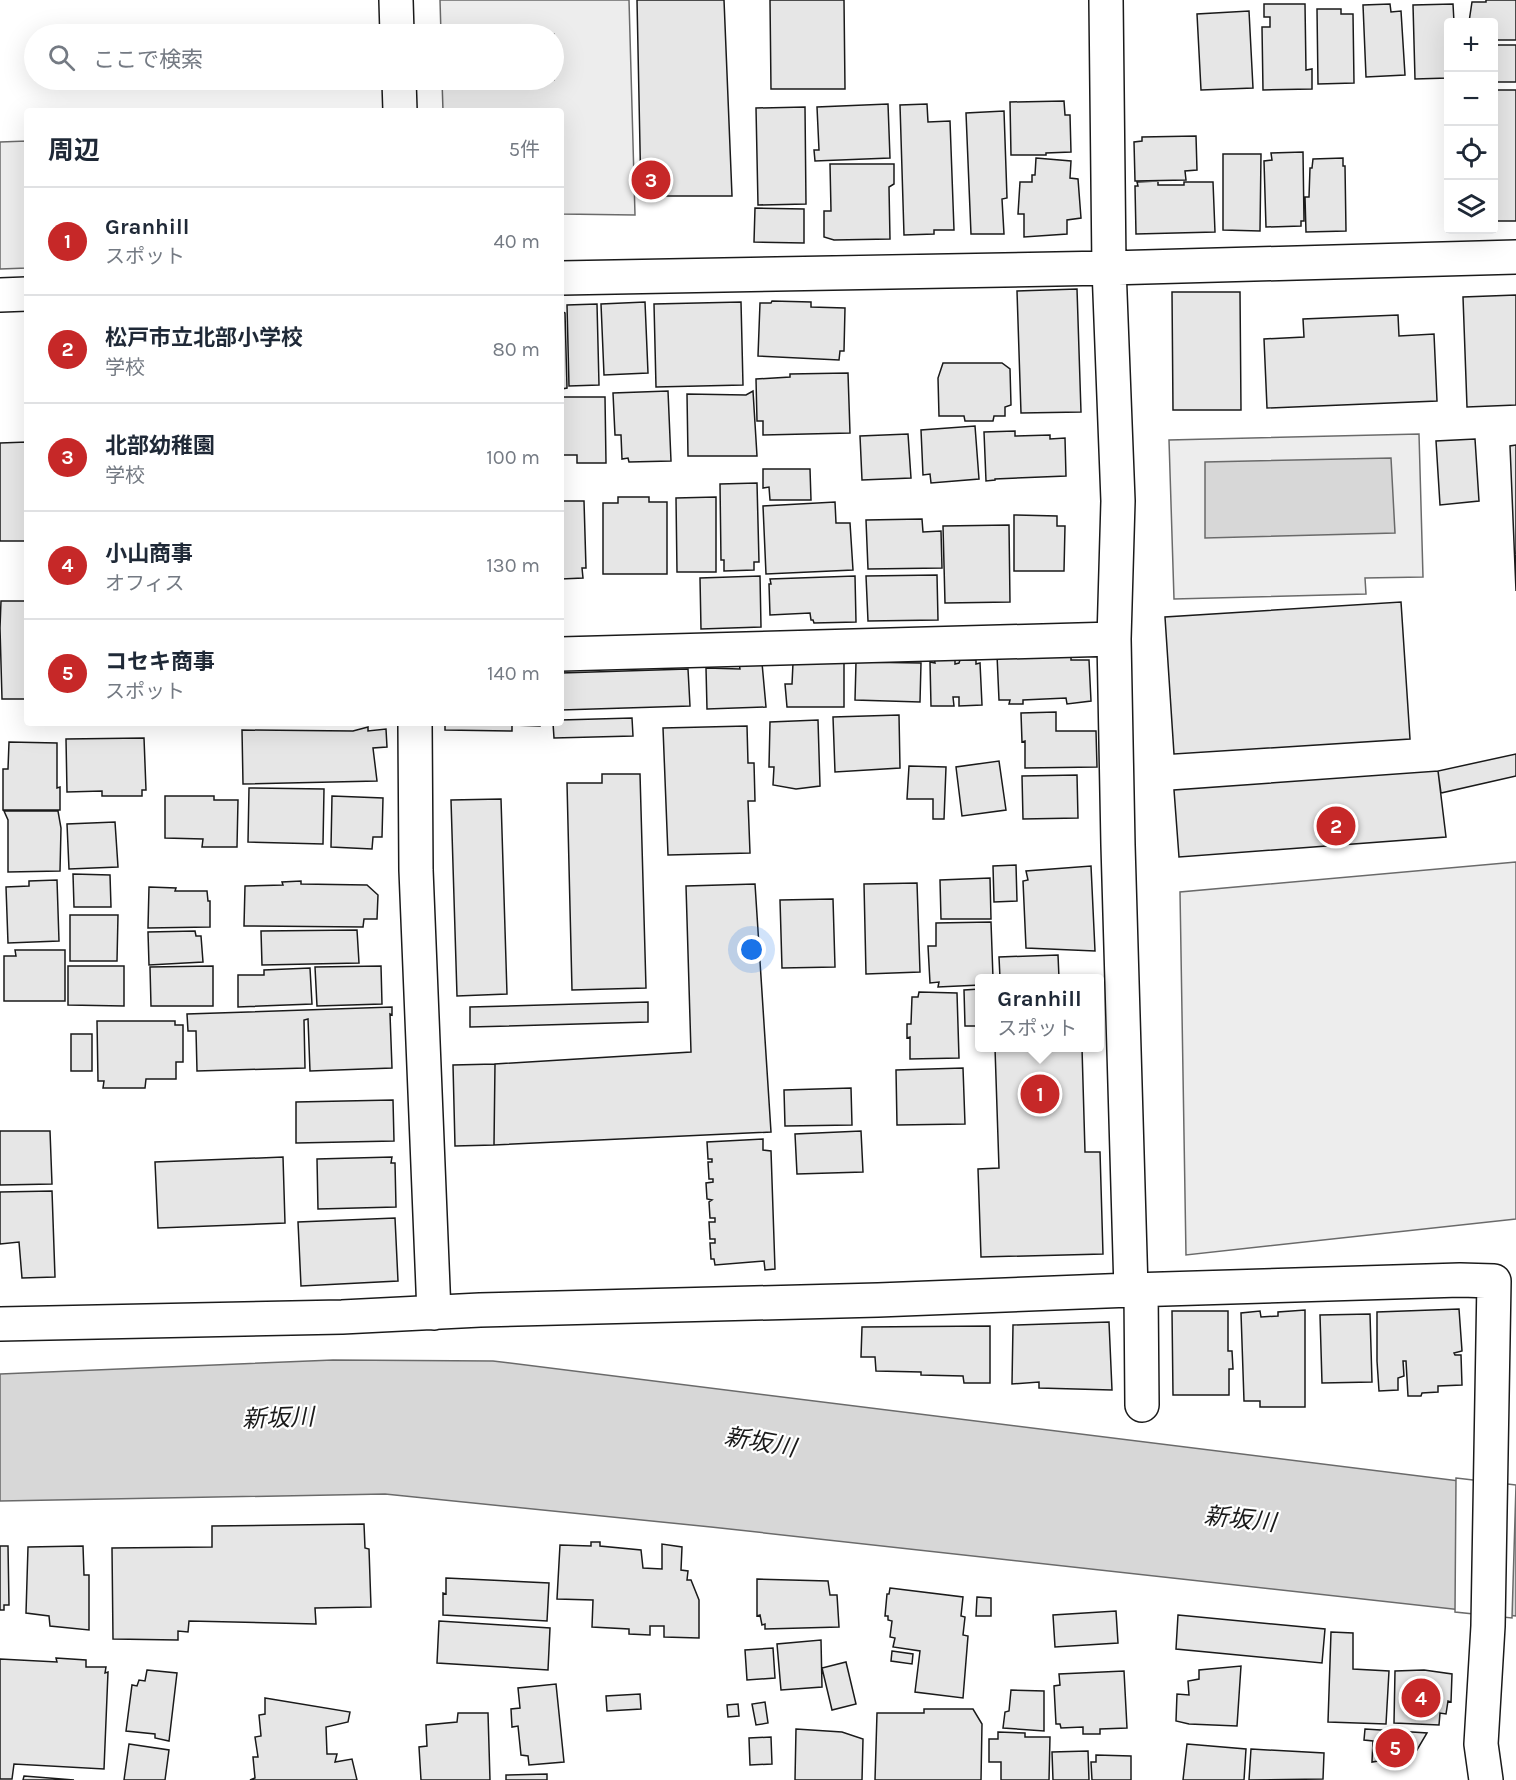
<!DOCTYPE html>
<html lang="ja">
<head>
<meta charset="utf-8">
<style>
  body { margin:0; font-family:Karla,"Noto Sans JP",sans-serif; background:#f6f6f7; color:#1f2937 }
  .controls { position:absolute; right:18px; top:18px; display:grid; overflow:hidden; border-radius:6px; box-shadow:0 6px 24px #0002 }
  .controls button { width:54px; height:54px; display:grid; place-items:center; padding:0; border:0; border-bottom:2px solid #e0e1e3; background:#fff; color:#1f2937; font:30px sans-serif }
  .you { position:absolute; left:752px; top:950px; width:21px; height:21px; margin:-15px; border:4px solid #fff; border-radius:50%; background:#1a73e8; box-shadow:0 0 0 9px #1a73e833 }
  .badge { display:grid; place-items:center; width:39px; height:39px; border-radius:50%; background:#c62828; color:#fff; font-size:20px; font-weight:700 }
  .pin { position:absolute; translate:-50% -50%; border:3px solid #fff; box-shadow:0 2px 6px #0006 }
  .popup { position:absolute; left:975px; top:974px; width:129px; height:78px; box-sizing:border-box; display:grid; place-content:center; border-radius:6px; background:#fff; filter:drop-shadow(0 2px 4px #0005); font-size:20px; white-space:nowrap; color:#747a83 }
  .popup b { font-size:22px; color:#1f2937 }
  .popup::after { content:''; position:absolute; left:50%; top:100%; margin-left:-12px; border:12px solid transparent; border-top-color:#fff }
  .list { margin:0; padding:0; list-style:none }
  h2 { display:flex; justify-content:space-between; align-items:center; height:78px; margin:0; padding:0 24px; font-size:26px }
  h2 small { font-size:20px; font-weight:400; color:#747a83 }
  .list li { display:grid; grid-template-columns:39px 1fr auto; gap:18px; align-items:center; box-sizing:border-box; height:108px; padding:0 24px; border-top:2px solid #e0e1e3 }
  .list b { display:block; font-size:22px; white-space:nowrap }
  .list p { margin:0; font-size:20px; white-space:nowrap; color:#747a83 }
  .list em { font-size:20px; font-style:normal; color:#747a83 }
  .icon { flex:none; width:33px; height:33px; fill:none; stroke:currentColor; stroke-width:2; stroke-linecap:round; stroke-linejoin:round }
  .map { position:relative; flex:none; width:1516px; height:1780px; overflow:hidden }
  .search { position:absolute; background:#fff; box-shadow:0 6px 24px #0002; left:24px; top:24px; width:540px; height:66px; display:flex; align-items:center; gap:15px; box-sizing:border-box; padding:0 21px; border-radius:33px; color:#747a83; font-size:22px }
  .panel { position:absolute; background:#fff; box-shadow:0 6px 24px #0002; left:24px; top:108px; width:540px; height:618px; border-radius:6px }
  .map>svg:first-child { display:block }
  .built { fill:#ededed; stroke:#6a6a6a; stroke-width:1.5 }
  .water { fill:#d7d7d7; stroke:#6a6a6a; stroke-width:1.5 }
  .pier { fill:#fff; stroke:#6a6a6a; stroke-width:1.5 }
  .building { fill:#e6e6e6; stroke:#1a1a1a; stroke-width:1.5 }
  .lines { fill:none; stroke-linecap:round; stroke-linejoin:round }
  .minor-casing { stroke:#1a1a1a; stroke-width:36 }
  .minor { stroke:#fff; stroke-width:33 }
  .labels { text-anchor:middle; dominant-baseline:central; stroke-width:4.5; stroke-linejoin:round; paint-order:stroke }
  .water-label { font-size:24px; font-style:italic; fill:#1a1a1a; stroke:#fff }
</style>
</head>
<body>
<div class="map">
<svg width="1516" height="1780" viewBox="0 0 1516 1780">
  <rect width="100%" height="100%" fill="#fff"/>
  <!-- built -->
  <path class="built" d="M440,0H629L635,215L561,214V111H443L442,80H554V34H441Z
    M27,141V268L0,269V142Z
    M1419,434L1423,577L1365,578L1366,594L1174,599L1169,440Z
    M1516,862V1219L1186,1255L1180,892Z"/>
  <!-- water -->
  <path class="water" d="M1391,458L1395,533L1205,538V462Z
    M333,1360L493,1361L1516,1488V1616L711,1527L385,1494L0,1501V1374Z"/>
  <!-- pier -->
  <path class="pier" d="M1456,1478L1516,1485L1512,1618L1455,1612Z"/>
  <!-- building -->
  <path class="building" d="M637,0H724L732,196H641Z
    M770,0H844L845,89H771Z
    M1486,0H1516V40H1494V22H1469L1472,2H1486Z
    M1264,4H1305L1306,70L1312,69V89L1263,90L1262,27H1270V17H1264Z
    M1390,4L1391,12L1401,11L1405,75L1366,77L1363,5Z
    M1453,4L1454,22H1448V78L1415,79L1413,5Z
    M1317,9H1341V14H1353L1354,83L1318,84Z
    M1249,11L1253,88L1201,90L1197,14Z
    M1494,45H1516V82H1494Z
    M1494,90H1516V221H1494Z
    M1064,101L1065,115H1070L1071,152L1046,153V155H1011L1010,102Z
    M888,104L890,158L815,161L814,150H819L817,107Z
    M927,104L928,122L950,121L954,230H934V234L904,235L900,105Z
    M805,107L806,204L758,205L756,108Z
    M1004,111L1007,198L1002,199L1004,234H971L966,113Z
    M1196,136L1197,170L1185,171L1186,180L1135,181L1134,142L1142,141V137Z
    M1303,152L1304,221H1301V226L1266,227L1264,161L1272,160L1271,153Z
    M1223,154H1261L1260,231L1223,230Z
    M1036,158L1071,161L1070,178L1078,179L1081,218L1067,220V234L1024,237V214H1018L1020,182H1032V175H1035Z
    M1343,158V166H1345L1346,231L1306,232L1305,197H1309L1310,168H1312L1313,159Z
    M830,164H894V184L889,187L890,239L834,240L824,237V211H831Z
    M1158,181V185H1184V182H1213L1215,232L1136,234L1135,186H1138L1137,182Z
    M755,208L804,209V243L754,242Z
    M1077,289L1081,412L1021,413L1017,291Z
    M1172,292H1240L1241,410H1173Z
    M1516,295V405L1467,407L1463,297Z
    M772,301L811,302V307L845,308L844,351H840L839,360L758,356L760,303H771Z
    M645,302L648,373L604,375L601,304Z
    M741,302L743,385L656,387L654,304Z
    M597,304L599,385L569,386L567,305Z
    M561,311L565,313L567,388L561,389Z
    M1398,315L1399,336L1434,334L1437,401L1267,408L1264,339L1304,337L1303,319Z
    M943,363H1002L1010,369L1011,405L1005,407V416H994L993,421H965L964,416H939L938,378Z
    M848,373L850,433L763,435V421H757L756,379L790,377V374Z
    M668,391L671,461L629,462L628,458L622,459L621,435H615L613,393Z
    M753,391L757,456H688L687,394L746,395Z
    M561,397H605L606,463H577V455H561Z
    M975,426L979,479L931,483L930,474L923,475L921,430Z
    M1015,431V436L1050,435V439L1065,438L1066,476L995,479V480L986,481L984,432Z
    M908,434L911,478L862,480L860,436Z
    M1475,439L1479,501L1440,505L1436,441Z
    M27,442V541H0V443Z
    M1516,445V591L1510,446Z
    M763,469H810L811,500H770L769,487L763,488Z
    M757,483L759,562H754V570L724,571V560H721L720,484Z
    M618,497H649V502H667V574H603V503H618Z
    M716,497V572H677L676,498Z
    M561,501H584L586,568H582L583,578L561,579Z
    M835,502L836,523H850L853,570L766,574L763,506Z
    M1014,515L1057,516V526H1065L1064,571H1014Z
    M922,519L923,532L941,531L942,568L868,569L866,520Z
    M1009,525L1010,602L945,603L943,526Z
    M937,575L938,620L868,621L866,576Z
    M760,576L761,627L701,629L700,578Z
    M855,576L856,622L814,623L813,620H811L810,613L770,615L769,584H771L770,579Z
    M1,601H27V699H2L0,628Z
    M1401,602L1410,739L1174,754L1165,617Z
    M1071,653V660H1089L1091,701L1067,704L1066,698L1023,700V704H1009L1010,700H999L997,655Z
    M955,655V664L959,663L960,660H976V664L980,663L982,705L959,706V697H953L954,706H931L930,662L935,663L934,656Z
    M844,662V707H787L785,684H792L793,663Z
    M856,662L921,663L920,702L855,700Z
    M739,663H762L766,707L707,709L706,668L740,669Z
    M688,669L690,706L561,710V673Z
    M1056,712V731H1096L1097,767L1025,768V741L1022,742L1021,713Z
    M899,715L900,768L835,772L833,717Z
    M632,718L633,736L554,738L553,723H561V720Z
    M818,720L820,786L796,789L773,785L774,767H769L770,722Z
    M445,723H540V726L512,725V731L445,730Z
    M747,726L748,763H754L755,801H748L750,853L668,855L663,728Z
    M368,727V731L386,729L387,747L373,748L377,781L243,784L242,730L353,731Z
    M144,738L146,790H142V796H102V791L67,792L66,739Z
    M9,742L57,743V788L60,787V810H3V769H8Z
    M1516,754V776L1441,793L1438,771Z
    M999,761L1006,810L962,816L956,767Z
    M909,766L946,767L944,819H933V799H907Z
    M1438,771L1446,837L1179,857L1174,790Z
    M602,774H640L646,988L572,990L567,783H602Z
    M1077,775L1078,818L1023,819L1022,776Z
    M249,788L324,789L323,844L248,842Z
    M165,796H214V800H238L237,847H202L203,839L165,838Z
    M332,796L383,798L382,837H373L372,849L331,847Z
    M501,799L507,994L457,996L451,800Z
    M4,811H58L61,828L60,871L8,872V820Z
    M115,822L118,867L69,869L67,824Z
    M1016,865L1017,901L994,902L993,866Z
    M1091,866L1095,951L1026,948L1023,881L1028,880L1026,871Z
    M73,874L110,875L111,907H74Z
    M990,878L991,919H941L940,880Z
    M57,880L59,941L8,943L6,887L29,886V881Z
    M301,881V884L367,885L378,895L377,919H364L363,927L244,926L245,886L283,885L282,882Z
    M917,883L920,972L866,974L864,884Z
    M755,884L771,1132L494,1145L495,1064L691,1052L686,886Z
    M149,887L176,888L175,891H207L208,901H210V927L148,928Z
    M833,899L835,967L782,968L780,900Z
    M70,915H118L117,961H70Z
    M991,922L993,978H980V985L938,987L939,982L930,983L928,946H936V923Z
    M357,930L359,963L262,965L261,931Z
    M195,931L196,936H201L203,962L149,965L148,932Z
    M15,950H65V1001H4V956H16Z
    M1058,955L1059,978H1000L999,957Z
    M68,966H124V1006L68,1005Z
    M213,966V1006H151L150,967Z
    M381,966L382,1004L317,1006L315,967Z
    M310,968L312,1004L238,1007V975H264V970Z
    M980,989V1026H965L964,990Z
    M919,992L957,993L959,1058L910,1059V1037L907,1038V1024H911L912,997H918Z
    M648,1002V1022L470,1027V1007Z
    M392,1007V1015L390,1014L392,1068L310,1071L308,1019L304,1020L305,1068L197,1071L196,1031H188L187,1014Z
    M97,1021H175V1025H183V1062H176V1079H146L145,1088H103L104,1081H98Z
    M71,1034H92V1071H71Z
    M995,1048H1082L1085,1152H1100L1103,1254L981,1257L978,1169L999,1168Z
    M495,1064L494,1145L455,1146L453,1065Z
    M963,1068L965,1124L897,1125L896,1070Z
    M851,1088L852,1125L785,1126L784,1090Z
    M393,1100L394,1141L296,1143V1102Z
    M0,1131H50L52,1184L0,1185Z
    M861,1131L863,1172L797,1174L795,1134Z
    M763,1139V1150L771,1151L775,1269L765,1270L764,1261L715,1265L714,1259H711L710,1243H715V1239H710L709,1222H715V1218H710L709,1202L712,1200L707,1199L706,1183L713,1182V1179H709L708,1162H712V1159H708L707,1142Z
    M283,1157L285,1223L158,1228L155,1162Z
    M392,1157L391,1163H395L396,1207L318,1209L317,1159Z
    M52,1191L55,1277L22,1278L19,1242L0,1244V1192Z
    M395,1218L398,1281L301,1286L298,1222Z
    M1459,1309L1462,1351L1454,1353L1455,1355H1461L1462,1385L1438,1386V1392L1422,1393L1421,1396H1408L1406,1361H1403L1404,1376L1398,1378V1390L1379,1391L1377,1361V1312Z
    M1305,1310V1407H1260V1401H1244L1241,1313L1260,1311L1261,1317L1278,1316V1312Z
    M1172,1311H1228V1351H1232L1233,1369H1229V1395H1173Z
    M1370,1314L1372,1382L1322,1383L1320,1315Z
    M1109,1322L1112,1390L1039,1388V1382L1012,1384L1013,1325Z
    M990,1326V1383H964L963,1376L921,1375V1372L876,1371L875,1357H861L862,1327Z
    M364,1524L365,1548L369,1549L371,1607L315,1608L316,1624L189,1621L188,1632L178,1631V1640L113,1639L112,1548L212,1547V1526Z
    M591,1542H600V1546L641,1550L643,1568L662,1569V1544L682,1547L681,1570L688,1571L687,1580H691L699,1600V1638L664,1637V1626H650V1635L629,1634V1629L592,1627L593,1600L557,1599L560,1545L591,1546Z
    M0,1546H8L9,1605H4V1610H0Z
    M83,1546L84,1575H89V1630L50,1626L49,1616L26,1613L28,1547Z
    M446,1578L549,1583L547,1621L443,1615V1593L446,1594Z
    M757,1579L828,1581L830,1595H837L839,1627L765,1629V1624L762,1625L760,1615L757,1616Z
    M890,1588L963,1597L961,1616L965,1617L963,1635L968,1636L963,1698L915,1692L920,1651L893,1647L895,1638L890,1637L892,1621L888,1620V1616H885L887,1594H889Z
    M977,1597L991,1598V1616H976Z
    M1116,1611L1118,1643L1055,1647L1053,1615Z
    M1178,1615L1325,1629L1322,1663L1176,1649Z
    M439,1621L550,1628L548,1670L437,1663Z
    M1331,1632L1353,1633V1669L1389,1671L1386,1724L1328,1722Z
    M821,1640L822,1687L781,1690L777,1644Z
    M773,1648L775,1678L747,1680L745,1650Z
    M892,1651L913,1654L912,1664L891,1661Z
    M56,1658L86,1660V1667H106L105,1673L108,1672L104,1769L14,1764L12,1779H0V1659L57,1662Z
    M846,1662L856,1704L832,1710L822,1668Z
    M1241,1666L1237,1726L1189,1724L1176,1721L1177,1694L1189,1695L1188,1681L1199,1679V1670Z
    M147,1670L177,1673L169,1741L155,1738V1734L126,1731L132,1685L137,1686L139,1680L145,1681Z
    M1424,1670L1452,1674L1451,1702L1448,1701L1446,1714L1440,1713L1439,1725L1394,1723L1395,1671Z
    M1124,1671L1127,1728L1100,1729V1734H1083V1727L1061,1728L1060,1724H1056L1054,1686L1060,1685L1059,1674Z
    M556,1684L564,1762L529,1765L528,1756L521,1755L518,1726L512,1727L511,1709L520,1708L518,1688Z
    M1011,1690L1044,1691V1731L1003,1728L1005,1712L1009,1711Z
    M640,1694L641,1709L607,1711L606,1696Z
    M265,1698L350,1712L348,1722L326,1727L327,1754H337L335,1762L352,1759L357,1780H250L255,1778L253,1757H258L255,1737L261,1736L259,1715L265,1714Z
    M765,1702L768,1723L756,1725L752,1704Z
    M738,1704L739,1716L728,1717L727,1705Z
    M924,1709H973L982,1724L981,1780H875L877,1713H924Z
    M458,1713H488L490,1780H421L419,1747L427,1746L426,1725L457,1722Z
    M796,1729L842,1732L863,1739L862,1780H795Z
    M1365,1729L1427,1733L1414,1755L1372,1762L1373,1741L1364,1740Z
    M998,1732L1025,1733V1737H1050L1049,1780H1001V1762H989V1739H998Z
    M771,1737L772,1764L750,1765L749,1738Z
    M129,1744L169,1750L165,1780H124Z
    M1187,1744L1246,1749L1244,1780H1183Z
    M1251,1749L1324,1753L1323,1779L1249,1780Z
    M1088,1751L1089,1780H1053L1052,1752Z
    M1096,1755L1131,1756V1780H1092L1091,1762H1096Z
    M547,1774V1780H506V1775Z
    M24,1776L74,1780H23Z"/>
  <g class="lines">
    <!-- minor casing -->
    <g class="minor-casing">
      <path id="minor" d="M396,0L397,34
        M1106,0L1109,268L1118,501L1114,639L1118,845L1131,1290L1460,1280L1494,1281L1488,1626L1481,1744L1486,1780
        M399,80L400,111
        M561,278L1109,268L1516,257
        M0,295L27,294
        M561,654L1114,639
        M415,723L416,870L434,1313
        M1141,1290L1142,1405
        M0,1324L342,1317L480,1310L878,1300L1131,1290"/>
    </g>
    <!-- minor -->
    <use href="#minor" class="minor"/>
  </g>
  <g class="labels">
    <!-- water labels -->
    <g class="water-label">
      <text transform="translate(278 1418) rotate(-2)">新坂川</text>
      <text transform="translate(760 1442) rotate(10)">新坂川</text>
      <text transform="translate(1240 1519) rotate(6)">新坂川</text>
    </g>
  </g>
</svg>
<div class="controls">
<button>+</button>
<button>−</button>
<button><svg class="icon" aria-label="locate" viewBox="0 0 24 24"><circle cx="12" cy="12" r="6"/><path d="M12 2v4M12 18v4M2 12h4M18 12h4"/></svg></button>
<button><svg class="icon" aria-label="layers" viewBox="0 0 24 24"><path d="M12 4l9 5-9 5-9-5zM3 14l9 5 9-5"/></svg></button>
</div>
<div class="you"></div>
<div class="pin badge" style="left:1040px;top:1094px">1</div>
<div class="popup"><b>Granhill</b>スポット</div>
<div class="pin badge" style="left:1336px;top:826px">2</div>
<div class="pin badge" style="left:651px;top:180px">3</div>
<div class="pin badge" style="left:1421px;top:1698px">4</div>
<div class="pin badge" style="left:1395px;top:1748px">5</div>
<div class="search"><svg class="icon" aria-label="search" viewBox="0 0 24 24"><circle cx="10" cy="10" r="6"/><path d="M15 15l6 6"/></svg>ここで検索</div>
<section class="panel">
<h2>周辺<small>5件</small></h2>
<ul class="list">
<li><span class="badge">1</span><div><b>Granhill</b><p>スポット</p></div><em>40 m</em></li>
<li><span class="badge">2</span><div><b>松戸市立北部小学校</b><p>学校</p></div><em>80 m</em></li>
<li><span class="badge">3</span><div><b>北部幼稚園</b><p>学校</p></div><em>100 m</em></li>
<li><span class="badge">4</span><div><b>小山商事</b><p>オフィス</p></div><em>130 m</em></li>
<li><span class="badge">5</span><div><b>コセキ商事</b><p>スポット</p></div><em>140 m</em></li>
</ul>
</section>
</div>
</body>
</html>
